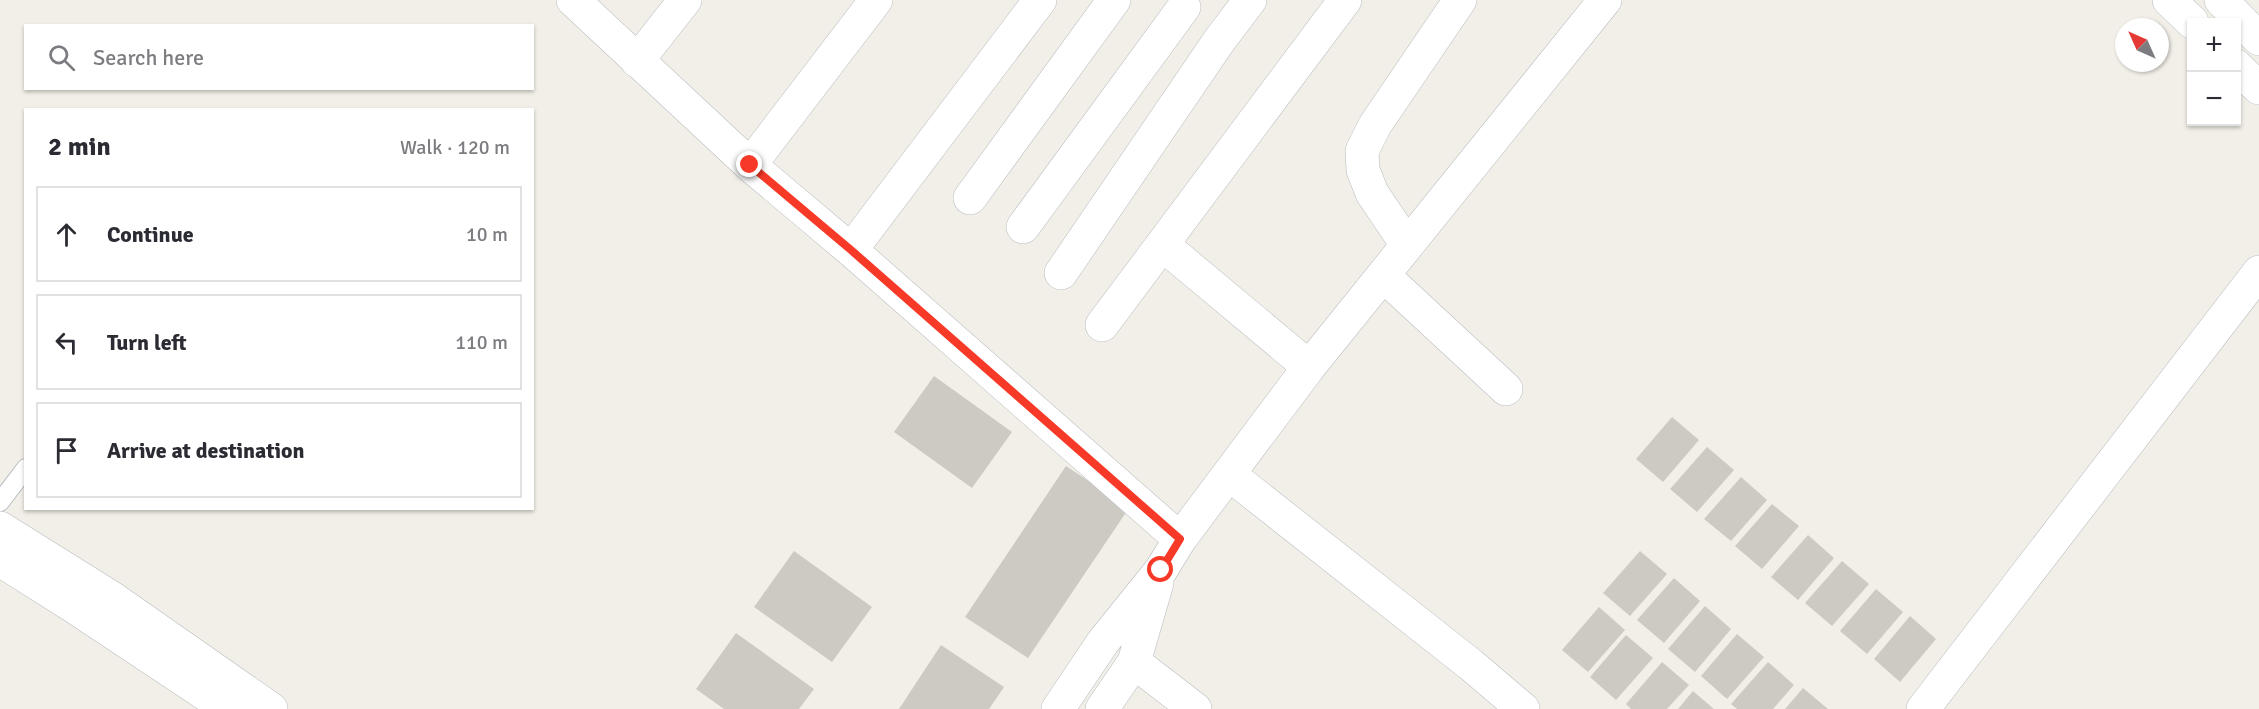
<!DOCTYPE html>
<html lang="en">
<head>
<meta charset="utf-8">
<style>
  body { margin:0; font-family:Signika,sans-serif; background:#f2f2f3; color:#2b2b33 }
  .controls { position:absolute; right:18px; top:18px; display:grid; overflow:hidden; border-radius:0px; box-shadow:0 2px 4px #0004 }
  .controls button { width:54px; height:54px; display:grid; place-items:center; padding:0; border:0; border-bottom:2px solid #e1e1e2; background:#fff; color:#2b2b33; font:30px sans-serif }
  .compass { position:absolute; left:2115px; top:18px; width:54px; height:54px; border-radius:50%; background:#fff; box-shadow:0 2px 4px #0004; rotate:315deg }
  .stop { position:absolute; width:18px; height:18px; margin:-14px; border:4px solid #f73927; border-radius:50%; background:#fff }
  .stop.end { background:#f73927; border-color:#fff; box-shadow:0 2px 6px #0008 }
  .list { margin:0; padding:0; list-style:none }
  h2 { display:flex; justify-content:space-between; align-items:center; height:78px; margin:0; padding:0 24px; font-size:26px }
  h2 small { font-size:20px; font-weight:400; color:#7c7c81 }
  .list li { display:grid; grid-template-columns:39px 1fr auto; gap:18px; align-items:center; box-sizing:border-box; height:96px; margin:0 12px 12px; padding:0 12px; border:2px solid #e1e1e2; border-radius:0px }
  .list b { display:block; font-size:22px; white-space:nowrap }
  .list em { font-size:20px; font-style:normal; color:#7c7c81 }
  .icon { flex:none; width:33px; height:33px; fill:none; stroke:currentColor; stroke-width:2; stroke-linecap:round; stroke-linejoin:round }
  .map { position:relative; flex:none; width:2259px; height:709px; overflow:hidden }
  .search { position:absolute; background:#fff; box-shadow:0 2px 4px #0004; left:24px; top:24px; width:510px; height:66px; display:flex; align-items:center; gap:15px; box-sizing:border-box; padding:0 21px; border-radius:0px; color:#7c7c81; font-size:22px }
  .panel { position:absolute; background:#fff; box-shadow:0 2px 4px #0004; left:24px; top:108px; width:510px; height:402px; border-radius:0px }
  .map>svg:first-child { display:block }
  .building { fill:#cdcac4 }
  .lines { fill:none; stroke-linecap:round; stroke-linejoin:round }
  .service-casing { stroke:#b9bcc1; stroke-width:20 }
  .minor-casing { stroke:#b9bcc1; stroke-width:34 }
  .secondary-casing { stroke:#babdc3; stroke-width:34 }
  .service { stroke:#fff; stroke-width:18 }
  .minor { stroke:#fff; stroke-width:33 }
  .secondary { stroke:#fff; stroke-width:33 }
  .route { stroke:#f73927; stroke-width:8 }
</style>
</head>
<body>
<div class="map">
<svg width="2259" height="709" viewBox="0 0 2259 709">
  <rect width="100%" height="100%" fill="#f1efe7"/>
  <!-- building -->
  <path class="building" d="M934,376L1012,432L972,488L894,432Z
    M1672,417L1699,440L1663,482L1636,459Z
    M1707,447L1734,470L1697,512L1670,489Z
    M1066,466L1129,508L1028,658L965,617Z
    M1741,477L1767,500L1731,541L1704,519Z
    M1772,504L1799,526L1762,569L1735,546Z
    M1808,535L1834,558L1798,600L1771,577Z
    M794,551L872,607L832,662L754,607Z
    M1640,551L1667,574L1630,616L1603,593Z
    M1842,561L1869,584L1832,626L1805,603Z
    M1674,578L1700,601L1664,643L1637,620Z
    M1876,589L1903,612L1867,654L1840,631Z
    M1705,606L1731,629L1695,672L1668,649Z
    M1599,607L1625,630L1588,672L1562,650Z
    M1910,616L1936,639L1900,682L1874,659Z
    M736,633L814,689L799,709H724L696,689Z
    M1737,634L1764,657L1727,699L1701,676Z
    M1626,635L1653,658L1616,700L1590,677Z
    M941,645L1004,687L989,709H899Z
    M1662,662L1689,685L1667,709H1631L1626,704Z
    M1768,662L1794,685L1773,709H1737L1731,704Z
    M1803,688L1828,709H1785Z
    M1693,691L1714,709H1678Z"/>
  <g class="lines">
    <!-- service casing -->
    <g class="service-casing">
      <path id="service" d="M0,502L26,468"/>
    </g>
    <!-- minor casing -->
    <g class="minor-casing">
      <path id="minor" d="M573,0L750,165L851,250L1180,539
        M637,61L685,0
        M750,165L876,0
        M970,198L1114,0
        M1023,227L1184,7
        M1163,245L1309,367
        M1407,245L1372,193L1363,170L1362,151L1375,125L1460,0
        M851,250L1040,0
        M1061,273L1219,41L1250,0
        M1384,276L1506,389
        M1102,325L1345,0
        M1230,475L1470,664L1523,709
        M0,528L112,598L271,709
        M0,560L73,606L228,709
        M1134,662L1195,709
        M1058,709L1103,642L1161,570L1180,539L1309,367L1605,0
        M1102,709L1134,662L1157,583
        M1923,709L2259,272"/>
    </g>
    <!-- secondary casing -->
    <g class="secondary-casing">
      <path id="secondary" d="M2169,0L2192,22
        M2221,0L2259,39
        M2236,66L2259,88"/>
    </g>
    <!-- service -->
    <use href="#service" class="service"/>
    <!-- minor -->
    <use href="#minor" class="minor"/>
    <!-- secondary -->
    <use href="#secondary" class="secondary"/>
  </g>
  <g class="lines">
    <!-- route -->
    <path class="route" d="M750,165L851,250L1180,539L1161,570"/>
  </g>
</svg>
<div class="controls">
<button>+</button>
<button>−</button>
</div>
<svg class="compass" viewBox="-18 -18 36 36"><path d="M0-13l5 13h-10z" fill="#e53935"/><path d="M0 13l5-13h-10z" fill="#7c7c81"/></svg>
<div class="stop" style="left:1161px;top:570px"></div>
<div class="stop end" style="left:750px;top:165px"></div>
<div class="search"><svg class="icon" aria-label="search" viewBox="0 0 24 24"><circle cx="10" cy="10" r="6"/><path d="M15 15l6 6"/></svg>Search here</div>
<section class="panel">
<h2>2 min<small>Walk · 120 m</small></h2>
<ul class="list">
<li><svg class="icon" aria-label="ahead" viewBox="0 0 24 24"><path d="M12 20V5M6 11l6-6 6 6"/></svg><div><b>Continue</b></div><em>10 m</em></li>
<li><svg class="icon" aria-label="left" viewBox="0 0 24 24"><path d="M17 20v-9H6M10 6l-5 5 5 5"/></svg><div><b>Turn left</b></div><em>110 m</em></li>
<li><svg class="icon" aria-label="arrive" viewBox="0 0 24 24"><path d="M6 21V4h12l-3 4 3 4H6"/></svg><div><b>Arrive at destination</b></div></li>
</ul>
</section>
</div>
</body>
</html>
